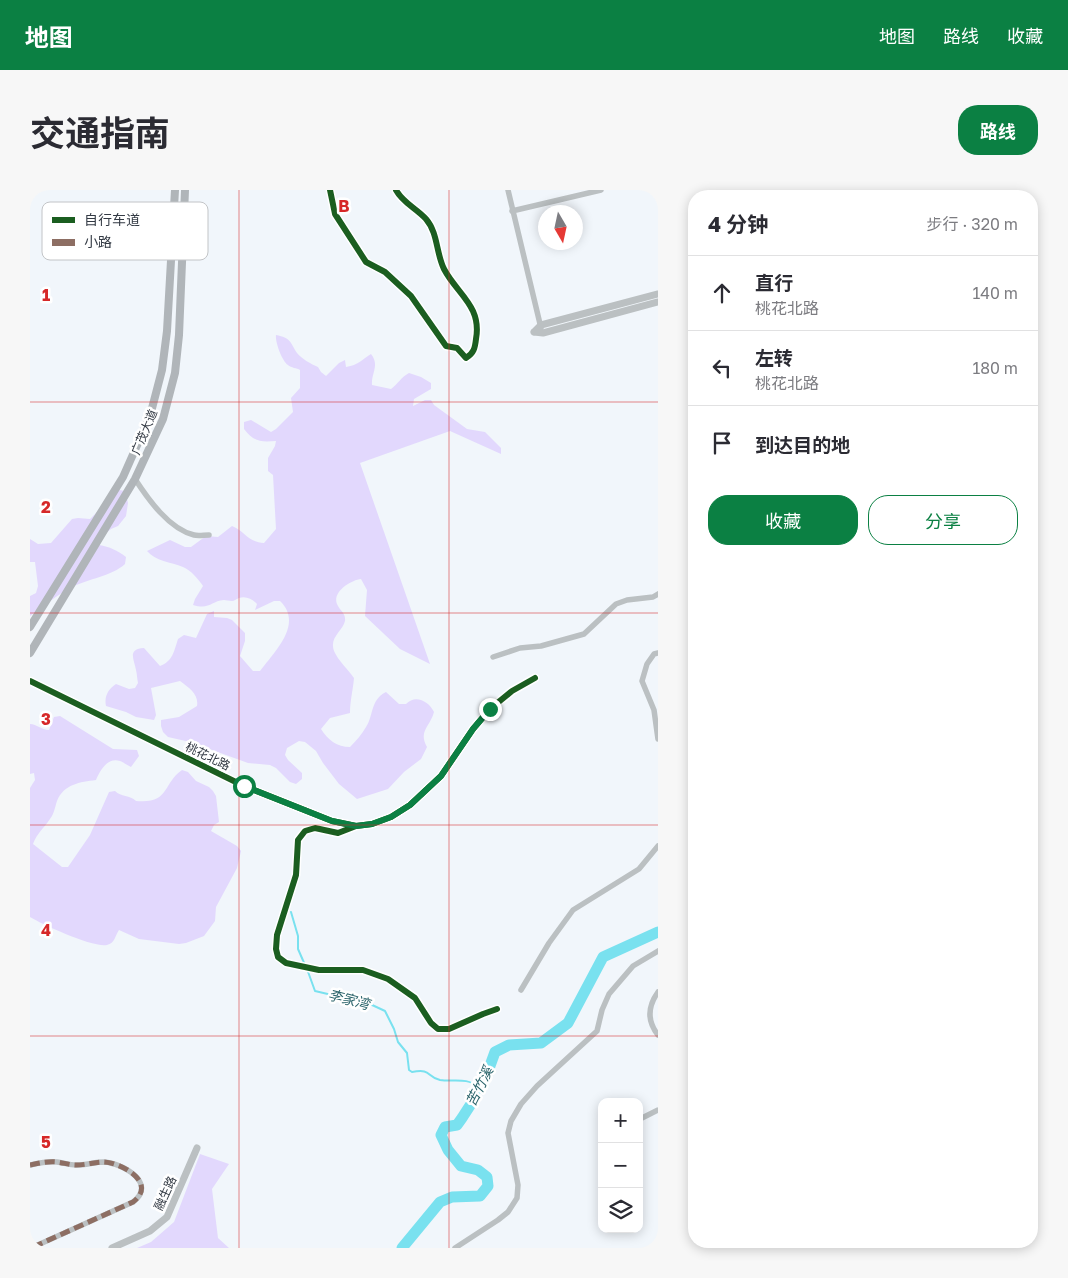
<!DOCTYPE html>
<html lang="zh">
<head>
<meta charset="utf-8">
<style>
  body { margin:0; font-family:"Golos Text","Noto Sans SC",sans-serif; background:#f7f7f7; color:#2b2b33 }
  .controls { position:absolute; right:15px; bottom:15px; display:grid; overflow:hidden; border-radius:10px; box-shadow:0 2px 12px #0003 }
  .controls button { width:45px; height:45px; display:grid; place-items:center; padding:0; border:0; border-bottom:1px solid #e1e1e2; background:#fff; color:#2b2b33; font:25px sans-serif }
  .compass { position:absolute; left:508px; top:15px; width:45px; height:45px; border-radius:50%; background:#fff; box-shadow:0 2px 12px #0003; rotate:171deg }
  .stop { position:absolute; width:15px; height:15px; margin:-11px; border:4px solid #0b8043; border-radius:50%; background:#fff }
  .stop.end { background:#0b8043; border-color:#fff; box-shadow:0 1px 5px #0008 }
  .list { margin:0; padding:0; list-style:none }
  h2 { display:flex; justify-content:space-between; align-items:center; height:65px; margin:0; padding:0 20px; font-size:21px }
  h2 small { font-size:16px; font-weight:400; color:#7c7c81 }
  .list li { display:grid; grid-template-columns:32px 1fr auto; gap:15px; align-items:center; box-sizing:border-box; height:75px; padding:0 20px; border-top:1px solid #e1e1e2 }
  .list b { display:block; font-size:19px; white-space:nowrap }
  .list p { margin:0; font-size:16px; white-space:nowrap; color:#7c7c81 }
  .list em { font-size:16px; font-style:normal; color:#7c7c81 }
  .actions { display:flex; gap:10px; padding:15px 20px }
  .actions a { flex:1; padding:11px 0; border:1px solid #0b8043; border-radius:20px; text-align:center; font-size:18px; color:#0b8043 }
  .actions .main { background:#0b8043; color:#fff }
  .icon { flex:none; width:28px; height:28px; fill:none; stroke:currentColor; stroke-width:2; stroke-linecap:round; stroke-linejoin:round }
  .map { position:relative; flex:none; width:628px; height:1058px; overflow:hidden; border-radius:20px }
  header { display:flex; align-items:center; gap:30px; box-sizing:border-box; height:70px; padding:0 25px; background:#0b8043; color:#fff }
  header strong { font-size:24px }
  nav { display:flex; gap:28px; margin-inline-start:auto; font-size:18px }
  .intro { display:flex; align-items:center; justify-content:space-between; box-sizing:border-box; height:120px; padding:0 30px }
  h1 { margin:0; font-size:35px }
  .button { padding:12px 22px; border-radius:20px; background:#0b8043; color:#fff; font-size:18px; font-weight:700 }
  main { display:flex; gap:30px; padding:0 30px }
  aside { flex:1; background:#fff; border-radius:20px; box-shadow:0 2px 12px #0003 }
  .map>svg:first-child { display:block }
  .green { fill:#e2d8fd }
  .lines { fill:none; stroke-linecap:round; stroke-linejoin:round }
  .stream { stroke:#79e1ef; stroke-width:2 }
  .river { stroke:#79e1ef; stroke-width:11 }
  .minor { stroke:#bbc0c2; stroke-width:5.5 }
  .tertiary { stroke:#bbc0c2; stroke-width:7 }
  .secondary { stroke:#b0b5b9; stroke-width:8 }
  .quiet { stroke:#8d6e63; stroke-width:5; stroke-dasharray:10 5; stroke-linecap:butt }
  .cycleway-casing { stroke:#fff; stroke-width:9 }
  .cycleway { stroke:#1b5e20; stroke-width:6 }
  .route { stroke:#0b8043; stroke-width:6 }
  .grid { fill:none; stroke:#d62828; stroke-width:1; stroke-opacity:0.55 }
  .labels { text-anchor:middle; dominant-baseline:central; stroke-width:5; stroke-linejoin:round; paint-order:stroke }
  .street-label { font-size:12px; fill:#333a44; stroke:#fff }
  .water-label { font-size:14px; font-style:italic; fill:#286269; stroke:#fff }
  .key { fill:#fff; stroke:#c2c4c7; stroke-width:1 }
  .key-label { font-size:14px; fill:#333a44 }
  .grid-label { font-size:16px; text-anchor:middle; font-weight:bold; fill:#d62828; stroke:#fff; stroke-width:5; stroke-linejoin:round; paint-order:stroke }
</style>
</head>
<body>
<header>
<strong>地图</strong>
<nav><a>地图</a><a>路线</a><a>收藏</a></nav>
</header>
<div class="intro"><h1>交通指南</h1><a class="button">路线</a></div>
<main>
<div class="map">
<svg width="628" height="1058" viewBox="0 0 628 1058">
  <rect width="100%" height="100%" fill="#f1f6fb"/>
  <!-- green -->
  <path class="green" d="M246,145C261,148 260,152 267,163C272,169 281,174 288,177L291,182L296,186L309,173L315,170L316,177C329,175 331,170 341,164C350,175 341,183 342,195L361,199C368,194 371,187 379,183L391,187L401,193V199L384,209L383,216L395,210H401L404,215L437,239L455,242L471,258V264L420,241L330,273L400,474L370,459L335,426L337,400L331,389C321,390 302,402 307,414C310,421 316,423 315,431C313,440 302,446 303,456C303,466 319,480 324,488C323,500 320,511 320,523L300,528L291,539C298,550 307,557 320,557C326,551 332,544 336,537C344,525 340,510 356,502L369,514H376C385,504 399,511 404,522C400,537 388,541 397,557L391,569L374,582L358,599L327,609L309,594L293,573L286,561L275,552L269,551L257,558L255,565L258,570L272,583V589L266,594L260,592L246,578L240,575L218,573L160,552L138,547L133,542L131,536V530L149,527L167,516C169,504 159,498 150,491L121,498L126,525L124,530L106,527L96,522L76,516C74,507 78,499 86,494L99,499L105,498L108,493C107,488 107,484 106,480C104,469 97,459 114,458L130,476C143,471 144,461 148,449L154,445L166,448L177,424L184,421V427L197,428L202,430L215,443V451L210,466L223,481H230C244,462 274,434 250,411H244L225,420L227,414C222,409 216,406 209,408C206,409 204,411 202,411C199,411 196,410 194,410C181,411 180,420 163,415L165,409L173,396C169,390 161,380 153,377C141,372 125,371 117,361L140,350L155,357H161L176,346L188,347L202,336C215,341 217,352 234,353L246,339L243,285L238,281V268L245,256L246,251C230,252 224,252 214,239V232L221,230L241,242L246,239L263,222L261,208L270,198V180C267,178 261,178 258,175C252,171 245,152 246,145Z
    M89,300L95,301L98,313L96,326L88,336L81,339L76,343L69,355C80,357 87,360 96,367L95,374C82,386 58,389 42,397C27,405 14,416 0,426V406L6,403L8,396L5,372H0V349L8,354L21,353L42,329L48,328L60,329Z
    M30,526L83,559L107,560L109,566L101,577C97,575 93,572 90,571C77,567 70,581 66,590C50,592 34,594 27,611C25,617 24,624 20,629C14,638 7,643 3,654L32,677H38L60,645L79,602L85,601C91,607 100,605 106,611C140,614 132,594 152,580L158,582L166,591L179,597L183,601L186,606L189,632L184,635L181,641L207,656L211,661L207,678L186,717L185,731L174,746L156,753L149,754L109,749L89,740C85,746 85,753 77,755C64,758 13,735 0,727V598L5,590L4,583L0,584V534C7,534 11,540 19,540L24,527Z
    M170,964L199,974L182,999L188,1048L199,1058H107L121,1052L144,1032Z"/>
  <g class="lines">
    <!-- stream -->
    <path class="stream" d="M261,722L268,746V759L275,775
      M277,779L285,801L340,814L355,821L364,839L368,852L377,863L379,880L382,882C402,878 396,887 410,890C424,892 437,887 448,897"/>
    <!-- river -->
    <path class="river" d="M372,1058L410,1012L422,1007L450,1006L458,996L457,987L448,980L431,976L418,960L411,945L415,937L427,935L432,928L441,914L444,903L457,884L465,862L479,855L511,853L538,833L573,767L628,742"/>
    <!-- minor -->
    <path class="minor" d="M300,0L305,24L336,72L355,82L381,106L416,156L427,158L436,168C444,163 445,158 446,149C452,116 427,104 414,79C406,63 408,43 396,29C386,18 373,13 366,0
      M478,0L511,138
      M482,21L571,0
      M105,289C118,309 139,339 164,345C168,346 174,345 179,345
      M628,463L624,464L617,474L612,491L624,520L628,549
      M463,467L490,458L511,456L554,444L586,414L597,410L623,407L628,404
      M325,636L308,643L285,638L275,641L268,650L266,685L247,745L246,759L248,767L256,773L289,780H333L358,789L385,808L401,833L408,839H419L453,824L467,819
      M491,800L519,753L543,720L609,679L628,656
      M628,802C618,816 617,831 628,845
      M610,929L628,920
      M0,975C9,973 18,971 27,972C34,973 40,975 46,975C56,975 65,972 74,972C92,973 128,993 103,1012L1,1058
      M425,1058L468,1030L478,1022L487,1008L488,995L478,943L481,931L491,914L507,896L567,841L572,820L579,804L603,776L628,761"/>
    <!-- tertiary -->
    <path class="tertiary" d="M504,142L511,135L628,104
      M504,142L513,143L628,112
      M0,491L214,596L302,631L326,636L342,634L361,627L380,615L411,586L443,539L460,519L482,501L505,488
      M82,1058L120,1041L137,1027L167,958"/>
    <!-- secondary -->
    <path class="secondary" d="M0,437L93,287L120,226L132,180L137,141L145,0
      M0,463L105,289L133,229L145,183L149,145L155,0"/>
    <!-- quiet -->
    <path class="quiet" d="M0,975C9,973 18,971 27,972C34,973 40,975 46,975C56,975 65,972 74,972C92,973 128,993 103,1012L1,1058"/>
    <!-- cycleway casing -->
    <g class="cycleway-casing">
      <path id="cycleway" d="M300,0L305,24L336,72L355,82L381,106L416,156L427,158L436,168C444,163 445,158 446,149C452,116 427,104 414,79C406,63 408,43 396,29C386,18 373,13 366,0
        M0,491L214,596L302,631L326,636L342,634L361,627L380,615L411,586L443,539L460,519L482,501L505,488
        M326,636L308,643L285,638L275,641L268,650L266,685L247,745L246,759L248,767L256,773L289,780H333L358,789L385,808L401,833L408,839H419L453,824L467,819"/>
    </g>
    <!-- cycleway -->
    <use href="#cycleway" class="cycleway"/>
  </g>
  <g class="lines">
    <!-- route -->
    <path class="route" d="M214,596L302,631L326,636L342,634L361,627L380,615L411,586L443,539L460,519"/>
  </g>
  <!-- grid -->
  <path class="grid" d="M209,0V1058M419,0V1058M0,212H628M0,423H628M0,635H628M0,846H628"/>
  <g class="labels">
    <!-- street labels -->
    <g class="street-label">
      <text transform="translate(114 242) rotate(-67)">广茂大道</text>
      <text transform="translate(178 566) rotate(26)">桃花北路</text>
      <text transform="translate(135 1003) rotate(-65)">融生路</text>
    </g>
    <!-- water labels -->
    <g class="water-label">
      <text transform="translate(319 809) rotate(15)">李家湾</text>
      <text transform="translate(449 896) rotate(-63)">苦竹溪</text>
    </g>
  </g>
  <!-- legend -->
  <rect x="12" y="12" width="166" height="58" rx="8" class="key"/>
  <rect x="22" y="27" width="23" height="6" fill="#1b5e20"/>
  <rect x="22" y="49" width="23" height="7" fill="#8d6e63"/>
  <g class="key-label">
    <text x="54" y="35">自行车道</text>
    <text x="54" y="57">小路</text>
  </g>
  <g class="grid-label">
    <text x="314" y="22">B</text>
    <text x="16" y="111">1</text>
    <text x="16" y="323">2</text>
    <text x="16" y="535">3</text>
    <text x="16" y="746">4</text>
    <text x="16" y="958">5</text>
  </g>
</svg>
<div class="controls">
<button>+</button>
<button>−</button>
<button><svg class="icon" aria-label="layers" viewBox="0 0 24 24"><path d="M12 4l9 5-9 5-9-5zM3 14l9 5 9-5"/></svg></button>
</div>
<svg class="compass" viewBox="-18 -18 36 36"><path d="M0-13l5 13h-10z" fill="#e53935"/><path d="M0 13l5-13h-10z" fill="#7c7c81"/></svg>
<div class="stop" style="left:214px;top:596px"></div>
<div class="stop end" style="left:460px;top:519px"></div>
</div>
<aside>
<h2>4 分钟<small>步行 · 320 m</small></h2>
<ul class="list">
<li><svg class="icon" aria-label="ahead" viewBox="0 0 24 24"><path d="M12 20V5M6 11l6-6 6 6"/></svg><div><b>直行</b><p>桃花北路</p></div><em>140 m</em></li>
<li><svg class="icon" aria-label="left" viewBox="0 0 24 24"><path d="M17 20v-9H6M10 6l-5 5 5 5"/></svg><div><b>左转</b><p>桃花北路</p></div><em>180 m</em></li>
<li><svg class="icon" aria-label="arrive" viewBox="0 0 24 24"><path d="M6 21V4h12l-3 4 3 4H6"/></svg><div><b>到达目的地</b></div></li>
</ul>
<div class="actions"><a class="main">收藏</a><a>分享</a></div>
</aside>
</main>
</body>
</html>
